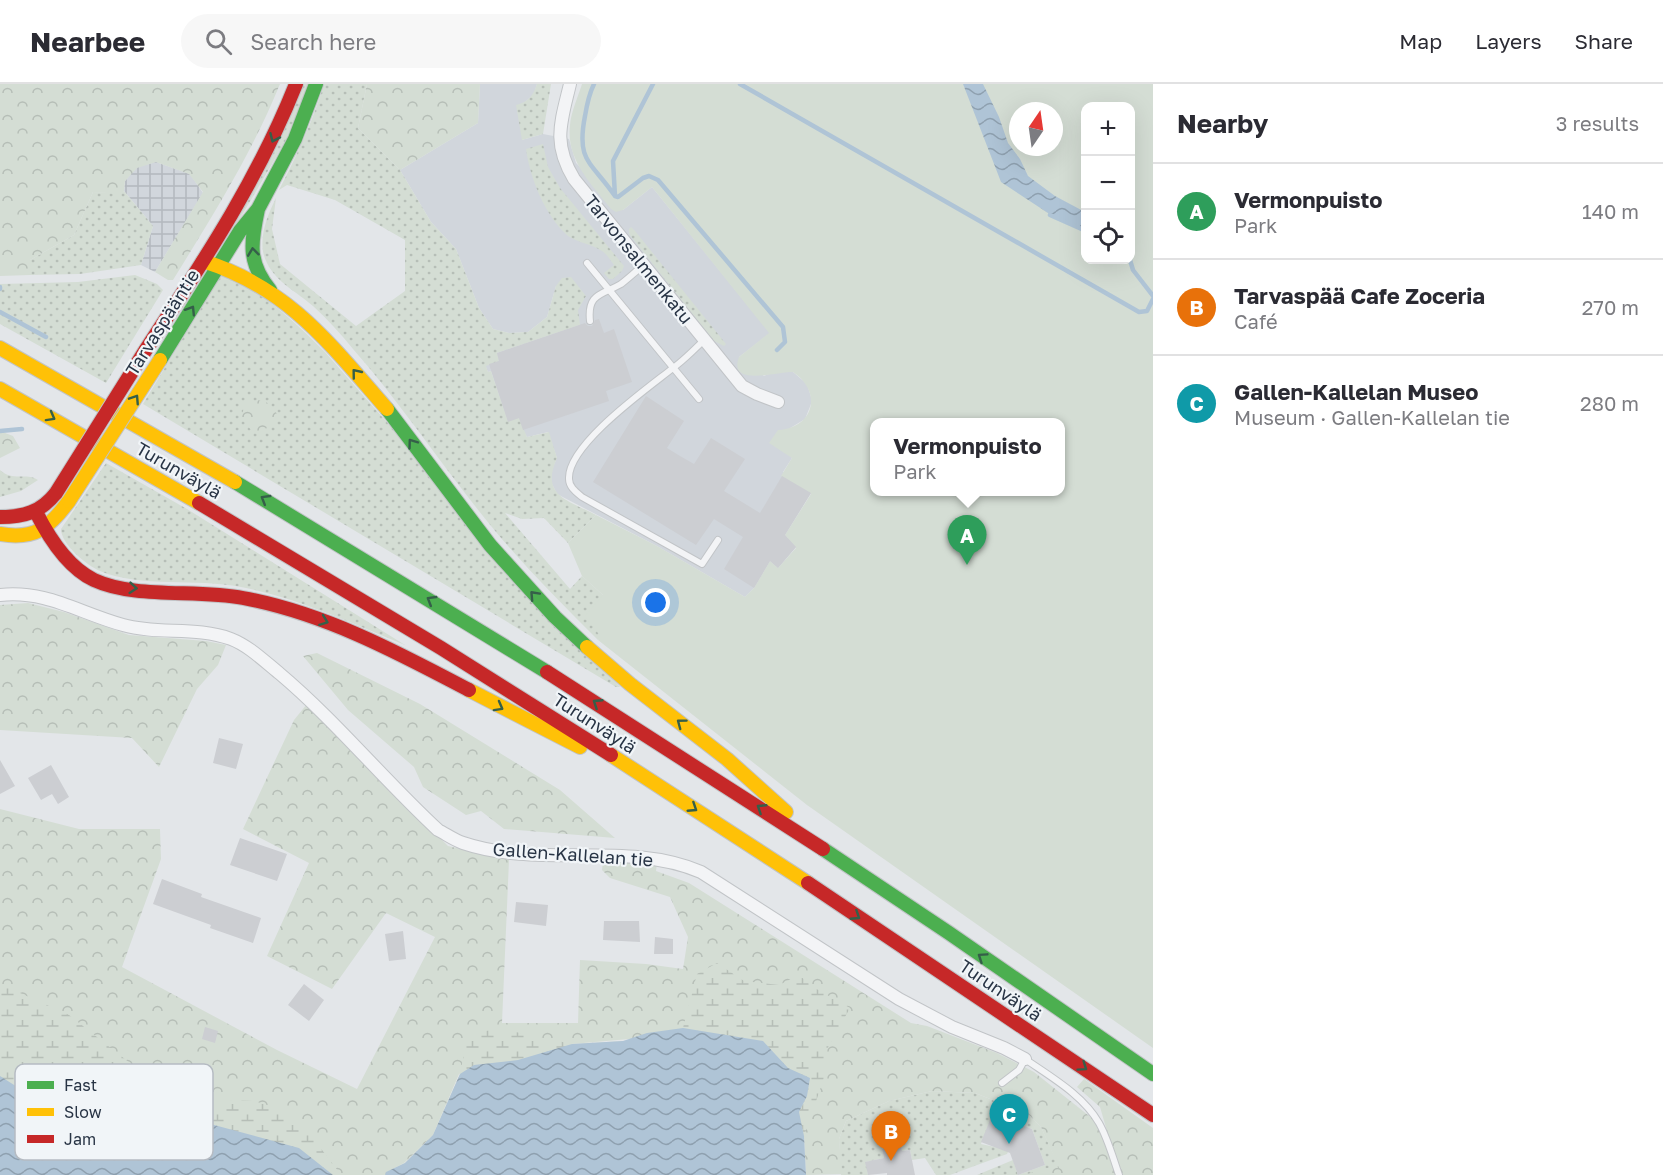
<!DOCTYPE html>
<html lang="en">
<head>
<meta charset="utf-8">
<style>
  body { margin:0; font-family:"Golos Text",sans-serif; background:#f7f7f7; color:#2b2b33 }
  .controls { position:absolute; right:18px; top:18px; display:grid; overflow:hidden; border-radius:12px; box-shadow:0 6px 24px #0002 }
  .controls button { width:54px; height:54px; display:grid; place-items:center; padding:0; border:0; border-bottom:2px solid #e1e1e2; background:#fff; color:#2b2b33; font:30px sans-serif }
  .compass { position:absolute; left:1009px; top:18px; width:54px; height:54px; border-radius:50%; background:#fff; box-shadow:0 6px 24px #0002; rotate:13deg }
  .you { position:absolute; left:656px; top:519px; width:21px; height:21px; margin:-15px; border:4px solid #fff; border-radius:50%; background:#1a73e8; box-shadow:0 0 0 9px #1a73e833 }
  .badge { display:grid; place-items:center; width:39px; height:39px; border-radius:50%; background:#111827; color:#fff; font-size:20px; font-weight:700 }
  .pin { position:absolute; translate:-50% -50px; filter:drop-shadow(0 2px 3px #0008) }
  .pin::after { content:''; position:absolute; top:32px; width:21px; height:18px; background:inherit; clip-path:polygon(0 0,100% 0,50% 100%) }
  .popup { position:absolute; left:870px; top:334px; width:195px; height:78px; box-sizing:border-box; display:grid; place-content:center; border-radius:12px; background:#fff; filter:drop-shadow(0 2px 4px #0005); font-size:20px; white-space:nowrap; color:#7c7c81 }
  .popup b { font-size:22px; color:#2b2b33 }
  .popup::after { content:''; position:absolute; left:50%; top:100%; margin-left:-12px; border:12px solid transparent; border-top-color:#fff }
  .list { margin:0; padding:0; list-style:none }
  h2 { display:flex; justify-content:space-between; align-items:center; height:78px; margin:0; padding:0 24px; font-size:26px }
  h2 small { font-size:20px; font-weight:400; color:#7c7c81 }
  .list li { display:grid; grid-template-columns:39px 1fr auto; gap:18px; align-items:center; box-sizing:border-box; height:96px; padding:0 24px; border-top:2px solid #e1e1e2 }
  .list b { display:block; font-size:22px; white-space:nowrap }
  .list p { margin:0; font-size:20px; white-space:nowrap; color:#7c7c81 }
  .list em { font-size:20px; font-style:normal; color:#7c7c81 }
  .icon { flex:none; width:33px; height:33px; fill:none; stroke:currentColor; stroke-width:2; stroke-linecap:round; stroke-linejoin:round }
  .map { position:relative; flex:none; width:1153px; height:1091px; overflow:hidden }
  header { display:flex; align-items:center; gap:36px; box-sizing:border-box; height:84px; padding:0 30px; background:#fff; border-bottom:2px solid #e1e1e2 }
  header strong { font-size:28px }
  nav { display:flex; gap:33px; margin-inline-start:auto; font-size:21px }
  .search { width:420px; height:54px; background:#f7f7f7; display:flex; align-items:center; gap:15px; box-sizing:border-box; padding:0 21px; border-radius:33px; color:#7c7c81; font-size:22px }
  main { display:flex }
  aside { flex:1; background:#fff }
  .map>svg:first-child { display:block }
  .built { fill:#d1d6dc }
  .industrial { fill:url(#industrial-grid) }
  .grass { fill:url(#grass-dots) }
  .forest { fill:url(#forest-crowns) }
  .wetland { fill:url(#wetland-marsh) }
  .park { fill:#d4ddd4; fill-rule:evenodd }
  .water { fill:url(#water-waves) }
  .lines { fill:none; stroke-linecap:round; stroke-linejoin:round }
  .stream { stroke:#afc4d6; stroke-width:4.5 }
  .building { fill:#ccced2 }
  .lane-casing { stroke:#c1c4c7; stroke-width:8 }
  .street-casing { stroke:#c1c4c7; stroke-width:14 }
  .fast-casing { stroke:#c1c4c7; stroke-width:16 }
  .slow-casing { stroke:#c1c4c7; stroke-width:16 }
  .jam-casing { stroke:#c1c4c7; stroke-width:16 }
  .lane { stroke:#f3f4f6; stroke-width:6 }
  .street { stroke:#f3f4f6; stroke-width:12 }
  .fast { stroke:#4caf50; stroke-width:14 }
  .slow { stroke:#ffc107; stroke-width:14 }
  .jam { stroke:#c62828; stroke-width:14 }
  .slow-bridge-casing { stroke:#c1c4c7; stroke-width:16; stroke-linecap:butt }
  .jam-bridge-casing { stroke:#c1c4c7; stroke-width:16; stroke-linecap:butt }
  .slow-bridge { stroke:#ffc107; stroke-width:14 }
  .jam-bridge { stroke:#c62828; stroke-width:14 }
  .oneway { stroke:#355f49 }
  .labels { text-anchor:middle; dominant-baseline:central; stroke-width:4.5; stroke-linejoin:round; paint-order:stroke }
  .street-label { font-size:18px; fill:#283445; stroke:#f1f5f8 }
  .key { fill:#f1f5f8; stroke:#b5bbc2; stroke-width:1.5 }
  .key-label { font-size:16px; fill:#283445 }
</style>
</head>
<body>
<header>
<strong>Nearbee</strong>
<div class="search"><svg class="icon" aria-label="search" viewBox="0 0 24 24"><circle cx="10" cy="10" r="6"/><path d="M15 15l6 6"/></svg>Search here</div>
<nav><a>Map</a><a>Layers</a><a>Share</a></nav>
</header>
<main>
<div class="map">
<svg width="1153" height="1091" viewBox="0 0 1153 1091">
  <defs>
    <pattern id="industrial-grid" width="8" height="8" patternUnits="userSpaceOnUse" patternTransform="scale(1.5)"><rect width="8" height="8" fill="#d1d6dc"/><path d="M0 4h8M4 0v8" fill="none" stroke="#b3b8be"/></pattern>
    <pattern id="grass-dots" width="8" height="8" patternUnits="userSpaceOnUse" patternTransform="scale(1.5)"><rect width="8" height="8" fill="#d4ddd4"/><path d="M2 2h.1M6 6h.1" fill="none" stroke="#b6beb7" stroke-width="1.8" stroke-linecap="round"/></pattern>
    <pattern id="forest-crowns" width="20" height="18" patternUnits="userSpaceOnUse" patternTransform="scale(1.5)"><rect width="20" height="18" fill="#d4ddd4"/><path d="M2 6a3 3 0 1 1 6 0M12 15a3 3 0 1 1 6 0" fill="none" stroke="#b6beb7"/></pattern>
    <pattern id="wetland-marsh" width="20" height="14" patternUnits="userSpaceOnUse" patternTransform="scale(1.5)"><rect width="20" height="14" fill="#d4ddd4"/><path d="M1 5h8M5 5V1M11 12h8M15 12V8" fill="none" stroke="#b6beb7"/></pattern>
    <pattern id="water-waves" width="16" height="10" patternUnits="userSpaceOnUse" patternTransform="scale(1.5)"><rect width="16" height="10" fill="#afc4d6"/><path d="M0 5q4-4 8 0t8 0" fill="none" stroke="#8ea0af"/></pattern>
  </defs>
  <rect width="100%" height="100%" fill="#e3e6e9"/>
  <!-- built -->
  <path class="built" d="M480,0H537L534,10L524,19L522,56L543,50L569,55L576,79L623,126L652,103L770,249L739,273L764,292L773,288H793L807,300L811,313V320L805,335L787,346H778L792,374L783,388L811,409L785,451L796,463L778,484L770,477L754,504L745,513L657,462L557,410L551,398L552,385L557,374L548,348L527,353L523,346L508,338L491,287L488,288L485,281L497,269L580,241L556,202L547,233L528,248L509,249L493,245L479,224L456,165L431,138L400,86L478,39Z"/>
  <!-- industrial -->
  <path class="industrial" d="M156,78L190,90L203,109L155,188L141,181L153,142L124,107L125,97L137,83Z"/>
  <!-- grass -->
  <path class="grass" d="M304,0H309L286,56L224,162Z
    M324,0H367L358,44L400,86L431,138L456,165L479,224L493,245L509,249L528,248L547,233L556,202L562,194L571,193L586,212L578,226L580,241L497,269L499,277L486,282L488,288L491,287L508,337L519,334L527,353L549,348L557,374C540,412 568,416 596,431L568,459L544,434L522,435L505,429L570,505L582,492L603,511L601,554L598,556C563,521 528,486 496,448C446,388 404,323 353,265C341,250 327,235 313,222C297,208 277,199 267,179C256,159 267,132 276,114L272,145L280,180L356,242L405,207V156L335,116L287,101L279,106C297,71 313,37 324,0Z
    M537,0H551L543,50L522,56L516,21C528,18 533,12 537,0Z
    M543,60L548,83L560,104L624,182L622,187L613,195H609L604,189L614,181C611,177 607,170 602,167C592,160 578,159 568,152C545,132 530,94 526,65Z
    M124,107L153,142L141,181L80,190L30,191V176L74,151L93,108L121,109Z
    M631,143L635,147L726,260L724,262L714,257L629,150V145Z
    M222,189C264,209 293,236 325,268L620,603H616L143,320Z
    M135,191L157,200L163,206L106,299L0,240V200L78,198Z
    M106,379L187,425L405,561C351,539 298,514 241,503C196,494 141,504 100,487C86,481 61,460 61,445Z
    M0,386C13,398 26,388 38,396L21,407L0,413Z
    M932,1007L975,1009L1028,1030L1041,1043L1063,1091H977L1013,1076L1018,1091L1045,1081L1032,1045L993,1030L981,1060L1009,1066L1007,1070L950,1091H936L925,1074L912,1076L910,1066L902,1067L901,1061L882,1065L884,1074L866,1078L868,1091H841L839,1055L846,1037L889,1017Z"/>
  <!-- forest -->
  <path class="forest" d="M0,0H280C251,71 213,131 173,196H168L155,188L203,108L189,90L156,78L137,84L125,97L124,107L121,110L93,108L74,151L30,176V191L0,192Z
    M367,0H480L478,39L400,86L358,44Z
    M258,316L268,319L278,331L275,341L267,343L262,353L252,347L241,334L245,320Z
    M0,347L13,352L20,364L0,374Z
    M28,519L64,528L129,551L206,557L226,561L218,581L197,605L159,683L132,654L0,646V521Z
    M317,569L420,620L560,706L615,754L504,745L481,727L466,731L423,703L414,683L348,626L303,572Z
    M307,620L448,762L509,776L502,939H578L580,876L646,880L683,885L688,853L670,813L610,794L602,786L603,777L657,779L656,787L689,799L911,939L927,942L997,969L1034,988L1093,1035L1104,1055L1109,1054L1100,1023L1077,1003L1084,995L1153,1044V1091H1022C1033,1090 1045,1081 1059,1084L1041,1043L1028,1030L975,1009L932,1007L889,1017L846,1037L839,1055L842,1090L806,1091L804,1052L629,955L572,960L459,990L433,1051L404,1079L387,1088L385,1091H333L188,1041L173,1064L155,1066L142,1055L146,1040L152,1032L0,992V725L79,745H160L161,775L122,883L277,966L357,1005L435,853L386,829L332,905L267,872L309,779L243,745L294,636Z"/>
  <!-- wetland -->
  <path class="wetland" d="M717,879L744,897L779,901L799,891L813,903L850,924L827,965L824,994L804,1052L799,1028L807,1012L810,994L788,984L763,957L683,944L697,890Z
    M0,900L69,931L135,983L152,1032L146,1040L142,1055L155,1066L173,1063L188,1041L203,1038C206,1033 210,1027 214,1023C222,1017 231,1015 241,1016C287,1017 316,1057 341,1091H22L0,1081Z
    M496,944L572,960L623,957L385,1091L386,1088L405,1079L433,1051L460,990L466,960L476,950Z"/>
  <!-- park -->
  <path class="park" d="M582,0H1153V964L807,721L598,556L601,553L585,532L603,511L582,492L568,459L596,431L657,462L745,513L754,504L770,477L778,484L796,464L785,451L811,410L781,392L792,374L769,359L778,346C814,344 823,308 793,288C779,287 727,304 739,273L769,249L652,103L623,126L616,128L611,125C591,99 566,76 570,41C571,28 578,13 582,0ZM1086,22H1130V176H1086ZM1018,27H1054V63H1018ZM874,338H1060V408H874Z"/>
  <!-- water -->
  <path class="water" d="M963,0H983L999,33L1008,59L1020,75L1028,92L1055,112L1085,128V147L1051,131L1001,98Z
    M683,944L763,957L788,984L810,994L807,1012L799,1028L804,1052L806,1091H385L386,1088L405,1079L433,1051L460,990L474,981L518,976L572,960L623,957L647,949Z
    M0,992L47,1022L73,1025L102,1033L150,1024L152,1032L146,1040L142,1055L155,1066L173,1063L188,1041L203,1038L299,1064L333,1091H0Z"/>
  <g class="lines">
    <!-- stream -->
    <path class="stream" d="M594,0C589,10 587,20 585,32C576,78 591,77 615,112L618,113L643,94L649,92L658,96L783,243L785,258L777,266
      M740,0L1139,228L1147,227L1153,215
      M615,112L613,77L653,0
      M1050,131L1086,147
      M1130,176L1133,186L1153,212
      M0,205V203
      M0,228L46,253
      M0,347L22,345"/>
  </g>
  <!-- building -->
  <path class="building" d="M599,235L604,249L614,245L632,298L606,307L609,317L523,346L519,334L508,338L489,280L499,277L497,269L585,239L588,242H592L595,236Z
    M646,312L684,337L667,364L680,372L694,380L711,354L745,375L724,407L760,429L782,392L811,409L785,451L796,463L778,484L770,477L754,504L724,485L743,453L714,435L696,461L593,398Z
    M219,654L243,660L236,685L213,679Z
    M0,676L15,702L0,710Z
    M51,681L69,713L58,720L52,710L41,716L28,694Z
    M240,754L287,770L277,797L230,781Z
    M162,795L202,810L201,813L261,834L253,859L210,844L211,841L153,820Z
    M516,818L548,821L546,842L514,838Z
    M604,837H639L640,858L603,856Z
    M403,847L406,875L389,877L385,850Z
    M655,853L673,855V870H654Z
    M304,900L324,916L309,937L288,921Z
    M205,943L218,947L215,959L202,955Z
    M993,1029L1032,1045L1045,1081L1018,1091L1010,1069L981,1058Z
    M901,1061L902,1067L910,1066L915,1091H887V1089L868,1091L865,1078L884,1074L882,1065Z"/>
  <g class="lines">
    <!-- lane casing -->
    <g class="lane-casing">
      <path id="lane" d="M587,179L699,315
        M590,237C587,209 602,211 621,200C629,194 636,187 644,181
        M704,256C694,266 684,276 673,284C648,304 567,361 569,395C569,403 576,408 582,413L702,480L718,456
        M1002,999L1019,986L1025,975C1051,993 1083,1011 1099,1039C1108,1055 1113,1074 1119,1091"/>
    </g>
    <!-- street casing -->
    <g class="street-casing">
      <path id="street" d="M570,0C561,38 552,59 574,95L742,302L757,310L778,318
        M0,511C47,506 79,529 123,541C158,551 196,542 231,555C249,562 264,577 279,589C336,637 383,695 438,746C446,750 454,756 463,759C540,785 626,756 701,788L899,915L952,943L1004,964L1025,975"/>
    </g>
    <!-- fast casing -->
    <g class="fast-casing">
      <path id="fast" d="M258,125C251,158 247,178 270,206
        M160,276L240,147L258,125L295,55L316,0
        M387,325L490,461L555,533L587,563
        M235,398L547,588
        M823,765L949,849L1153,990"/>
    </g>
    <!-- slow casing -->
    <g class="slow-casing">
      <path id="slow" d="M203,177C289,204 330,260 387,325
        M0,264L235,398
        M0,305L199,419
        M0,450C35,456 49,444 69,417
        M587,563L630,600L727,675L786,728
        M469,606L580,663
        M611,671L808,799"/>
    </g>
    <!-- jam casing -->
    <g class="jam-casing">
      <path id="jam" d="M145,267C201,181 258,96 296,0
        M199,419L441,564L611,671
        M36,428C49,454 67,483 94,496C135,515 197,505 243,514C324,529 397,568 469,606
        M0,433C24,433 41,428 56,409
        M547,588L823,765
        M808,799L1153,1031"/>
    </g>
    <!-- lane -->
    <use href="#lane" class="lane"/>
    <!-- street -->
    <use href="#street" class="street"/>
    <!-- fast -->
    <use href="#fast" class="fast"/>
    <!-- slow -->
    <use href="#slow" class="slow"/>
    <!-- jam -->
    <use href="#jam" class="jam"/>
    <!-- slow-bridge casing -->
    <g class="slow-bridge-casing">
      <path id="slow-bridge" d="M69,417L160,276"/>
    </g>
    <!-- jam-bridge casing -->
    <g class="jam-bridge-casing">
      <path id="jam-bridge" d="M56,409L145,267"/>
    </g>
    <!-- slow-bridge -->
    <use href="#slow-bridge" class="slow-bridge"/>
    <!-- jam-bridge -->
    <use href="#jam-bridge" class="jam-bridge"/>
  </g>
  <!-- one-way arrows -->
  <defs><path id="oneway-chevron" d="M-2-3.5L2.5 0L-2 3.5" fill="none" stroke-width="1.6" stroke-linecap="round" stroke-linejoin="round" transform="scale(1.5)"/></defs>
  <g class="oneway">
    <use href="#oneway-chevron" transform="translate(274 54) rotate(114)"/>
    <use href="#oneway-chevron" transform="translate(253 168) rotate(-97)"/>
    <use href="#oneway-chevron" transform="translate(191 226) rotate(-58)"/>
    <use href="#oneway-chevron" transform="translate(356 289) rotate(-129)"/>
    <use href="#oneway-chevron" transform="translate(135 315) rotate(-57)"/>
    <use href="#oneway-chevron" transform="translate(51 333) rotate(29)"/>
    <use href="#oneway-chevron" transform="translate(412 359) rotate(-126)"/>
    <use href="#oneway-chevron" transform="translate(265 415) rotate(-149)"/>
    <use href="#oneway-chevron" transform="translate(133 504) rotate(5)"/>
    <use href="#oneway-chevron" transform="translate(534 511) rotate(-133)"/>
    <use href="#oneway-chevron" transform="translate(431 516) rotate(-149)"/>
    <use href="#oneway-chevron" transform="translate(324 537) rotate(21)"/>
    <use href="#oneway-chevron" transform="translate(597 619) rotate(-147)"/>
    <use href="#oneway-chevron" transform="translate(499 623) rotate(29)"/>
    <use href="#oneway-chevron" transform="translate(681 639) rotate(-143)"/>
    <use href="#oneway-chevron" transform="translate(693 724) rotate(33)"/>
    <use href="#oneway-chevron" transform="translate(761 724) rotate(-147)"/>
    <use href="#oneway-chevron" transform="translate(856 832) rotate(33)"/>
    <use href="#oneway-chevron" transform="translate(982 873) rotate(-146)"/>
    <use href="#oneway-chevron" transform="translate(1083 983) rotate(35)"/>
  </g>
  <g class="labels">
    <!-- street labels -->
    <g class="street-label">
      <text transform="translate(639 175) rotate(51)">Tarvonsalmenkatu</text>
      <text transform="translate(162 238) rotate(-58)">Tarvaspääntie</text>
      <text transform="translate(179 386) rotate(30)">Turunväylä</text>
      <text transform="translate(595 639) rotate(33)">Turunväylä</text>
      <text transform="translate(573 770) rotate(4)">Gallen-Kallelan tie</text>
      <text transform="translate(1001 906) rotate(34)">Turunväylä</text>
    </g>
  </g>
  <!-- legend -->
  <rect x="15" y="980" width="198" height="96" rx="9" class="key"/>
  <rect x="27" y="997" width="27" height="8" fill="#4caf50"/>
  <rect x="27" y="1024" width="27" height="8" fill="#ffc107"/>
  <rect x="27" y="1051" width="27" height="8" fill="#c62828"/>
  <g class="key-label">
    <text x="64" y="1007">Fast</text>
    <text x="64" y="1034">Slow</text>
    <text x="64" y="1061">Jam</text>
  </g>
</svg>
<div class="controls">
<button>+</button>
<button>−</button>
<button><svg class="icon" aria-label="locate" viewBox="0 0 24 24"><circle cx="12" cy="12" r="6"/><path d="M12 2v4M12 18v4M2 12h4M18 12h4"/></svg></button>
</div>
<svg class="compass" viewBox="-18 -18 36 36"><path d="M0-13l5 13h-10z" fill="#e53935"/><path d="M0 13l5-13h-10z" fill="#7c7c81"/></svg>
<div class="you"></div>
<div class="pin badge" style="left:967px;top:481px;background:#2e9e5b">A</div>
<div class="popup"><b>Vermonpuisto</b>Park</div>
<div class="pin badge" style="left:891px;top:1077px;background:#e8710a">B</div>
<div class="pin badge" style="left:1009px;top:1060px;background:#0f9aa8">C</div>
</div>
<aside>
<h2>Nearby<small>3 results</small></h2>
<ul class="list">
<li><span class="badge" style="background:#2e9e5b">A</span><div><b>Vermonpuisto</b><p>Park</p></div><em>140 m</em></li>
<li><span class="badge" style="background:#e8710a">B</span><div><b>Tarvaspää Cafe Zoceria</b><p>Café</p></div><em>270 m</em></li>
<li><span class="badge" style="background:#0f9aa8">C</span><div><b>Gallen-Kallelan Museo</b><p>Museum · Gallen-Kallelan tie</p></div><em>280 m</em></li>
</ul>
</aside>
</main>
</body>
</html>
